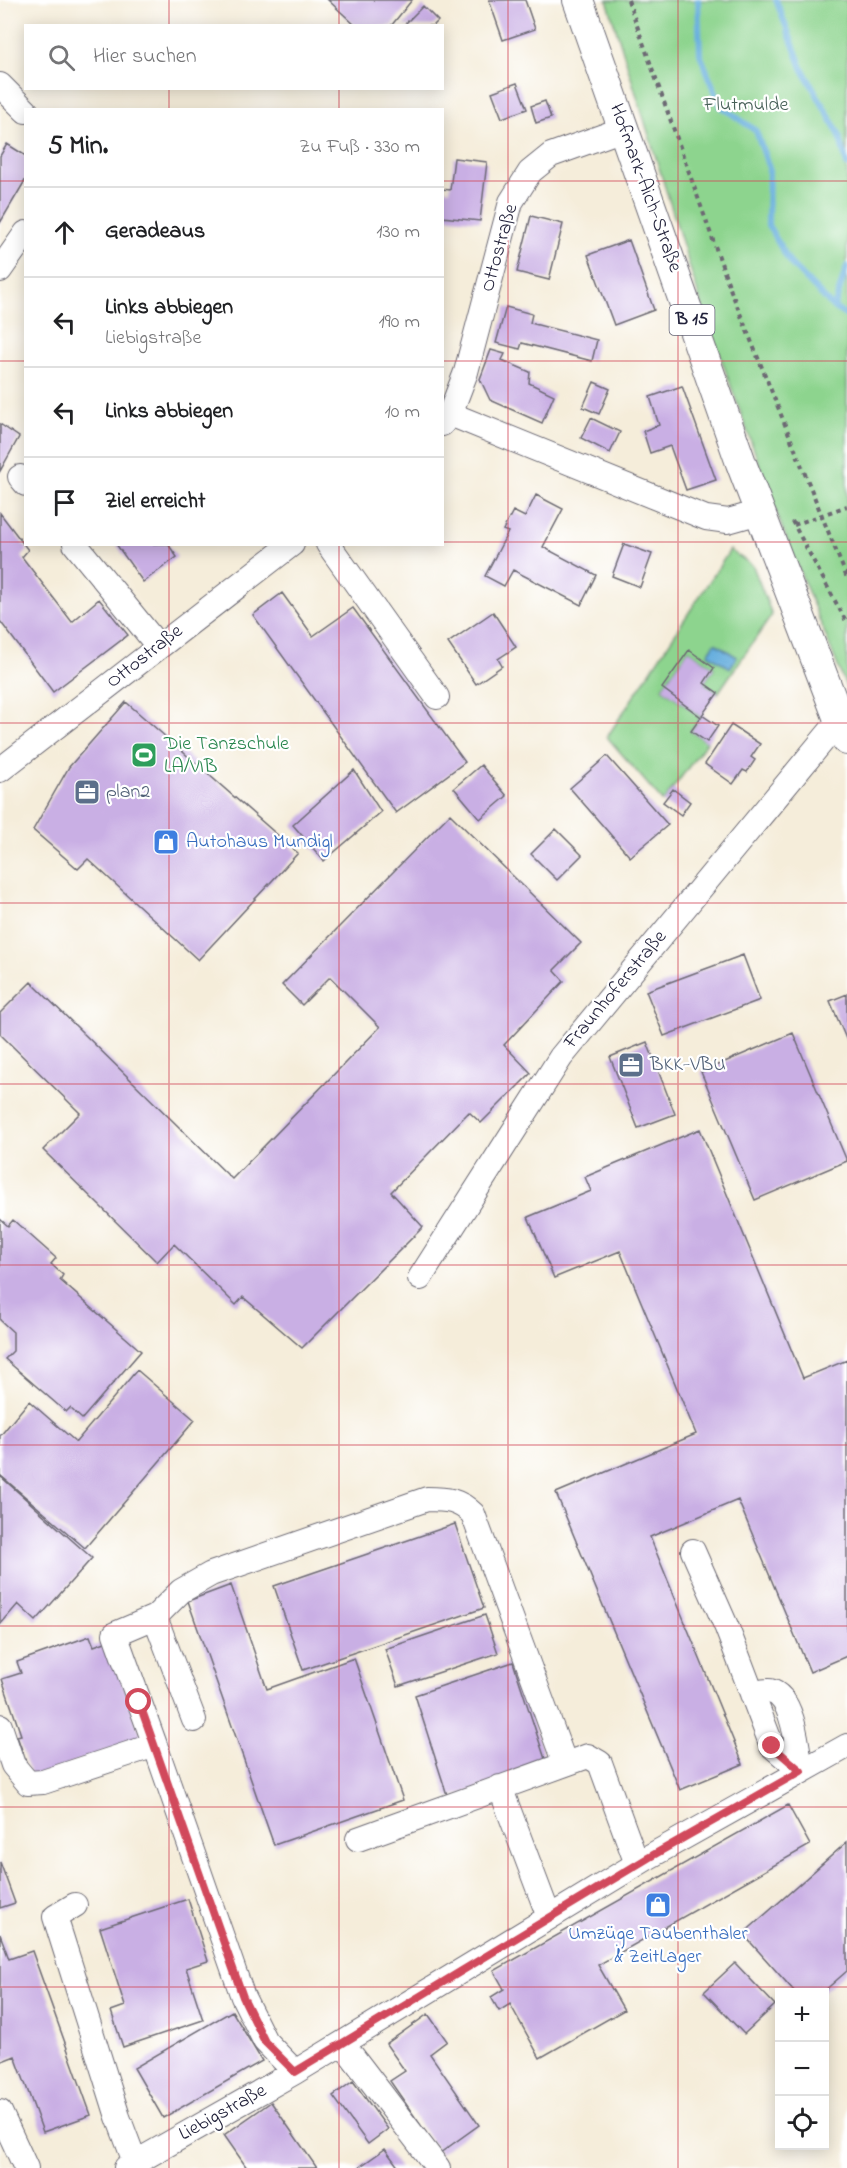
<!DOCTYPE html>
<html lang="de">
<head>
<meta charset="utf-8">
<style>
  body { margin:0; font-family:"Indie Flower",sans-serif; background:#f6f6f6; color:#202124 }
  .controls { position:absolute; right:18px; bottom:18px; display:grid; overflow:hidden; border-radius:0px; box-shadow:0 3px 15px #0003 }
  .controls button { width:54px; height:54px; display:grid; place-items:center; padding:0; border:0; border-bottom:2px solid #e0e0e0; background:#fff; color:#202124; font:30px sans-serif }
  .stop { position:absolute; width:18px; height:18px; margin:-14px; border:4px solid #d1495b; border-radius:50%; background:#fff }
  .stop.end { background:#d1495b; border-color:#fff; box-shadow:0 2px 6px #0008 }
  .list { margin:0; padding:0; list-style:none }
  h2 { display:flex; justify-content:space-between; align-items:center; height:78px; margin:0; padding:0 24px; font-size:26px }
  h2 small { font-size:20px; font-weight:400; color:#757577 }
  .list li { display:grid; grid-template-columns:39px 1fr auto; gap:18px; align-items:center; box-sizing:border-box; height:90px; padding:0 24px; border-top:2px solid #e0e0e0 }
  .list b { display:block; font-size:22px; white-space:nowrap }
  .list p { margin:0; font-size:20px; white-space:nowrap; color:#757577 }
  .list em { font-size:20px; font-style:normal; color:#757577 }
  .icon { flex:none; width:33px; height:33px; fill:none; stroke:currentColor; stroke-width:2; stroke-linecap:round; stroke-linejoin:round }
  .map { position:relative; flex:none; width:847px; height:2168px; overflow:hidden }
  .search { position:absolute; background:#fff; box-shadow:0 3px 15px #0003; left:24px; top:24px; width:420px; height:66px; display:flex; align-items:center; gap:15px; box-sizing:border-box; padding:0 21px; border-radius:0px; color:#757577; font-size:22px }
  .panel { position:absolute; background:#fff; box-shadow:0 3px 15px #0003; left:24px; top:108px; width:420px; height:438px; border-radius:0px }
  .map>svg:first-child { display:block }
  .green { fill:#8dd48e; stroke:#587b64; stroke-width:1.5 }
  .water { fill:#67afde; stroke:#44688c; stroke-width:1.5 }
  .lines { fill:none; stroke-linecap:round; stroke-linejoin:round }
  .stream { stroke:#67afde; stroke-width:6 }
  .building { fill:#c9afe4 }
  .minor-casing { stroke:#6c6973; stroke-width:26 }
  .major-casing { stroke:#6c6973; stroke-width:32 }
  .path { stroke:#6c6973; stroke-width:4; stroke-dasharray:4.5 4.5; stroke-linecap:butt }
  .minor { stroke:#fff; stroke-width:24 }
  .major { stroke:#fff; stroke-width:30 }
  .route { stroke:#d1495b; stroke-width:8 }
  .grid { fill:none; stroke:#d1495b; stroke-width:1.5; stroke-opacity:0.55 }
  .labels { text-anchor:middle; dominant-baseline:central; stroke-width:4.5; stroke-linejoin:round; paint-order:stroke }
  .shield { fill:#fff; stroke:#646476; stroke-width:1.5 }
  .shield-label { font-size:18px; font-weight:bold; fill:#22223b }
  .park-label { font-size:20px; fill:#476058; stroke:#fff }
  .street-label { font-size:20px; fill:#22223b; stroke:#fff }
  .leisure-label { font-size:20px; fill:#27864d; stroke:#fff; text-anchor:start }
  .service-label { font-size:20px; fill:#4e5e75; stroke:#fff; text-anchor:start }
  .shop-label { font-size:20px; fill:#366cbe; stroke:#fff; text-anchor:start }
</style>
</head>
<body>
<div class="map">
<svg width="847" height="2168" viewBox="0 0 847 2168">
  <rect width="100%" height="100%" fill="#fff"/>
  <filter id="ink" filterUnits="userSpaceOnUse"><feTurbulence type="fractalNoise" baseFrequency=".0167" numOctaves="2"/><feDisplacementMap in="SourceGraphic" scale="12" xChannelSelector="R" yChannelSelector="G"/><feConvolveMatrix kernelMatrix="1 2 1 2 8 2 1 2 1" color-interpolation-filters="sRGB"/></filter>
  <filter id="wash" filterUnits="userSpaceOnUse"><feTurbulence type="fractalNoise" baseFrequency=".008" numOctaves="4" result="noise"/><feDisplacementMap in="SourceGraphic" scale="24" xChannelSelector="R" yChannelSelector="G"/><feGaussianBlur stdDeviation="1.35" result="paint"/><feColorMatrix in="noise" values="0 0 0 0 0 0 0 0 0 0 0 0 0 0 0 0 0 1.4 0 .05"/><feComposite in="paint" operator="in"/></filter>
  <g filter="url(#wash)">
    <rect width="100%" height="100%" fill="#f5edda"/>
    <!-- green -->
    <path class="green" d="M607,0H847V689L780,522L700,300Z
      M730,550L753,566L772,615L718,693L704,683L714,668L689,650L662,688L701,717L691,731L707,742L663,802L607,737Z"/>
    <!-- water -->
    <path class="water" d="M715,643L737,657L730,668L708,654Z"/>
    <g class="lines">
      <!-- stream -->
      <path class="stream" d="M698,0L700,54L721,106L756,131L769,168L768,225L790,263L834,308L847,316
        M776,0L802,68L839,134L847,165
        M834,308L847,266"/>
    </g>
    <g id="blocks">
      <!-- building -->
      <path class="building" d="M328,0H412L391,26H356Z
        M489,0H525L535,29L503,40Z
        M423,6L438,21L433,26H403Z
        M517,83L527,109L502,118L492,92Z
        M545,101L551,118L536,123L531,106Z
        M7,144L26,156V179L0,223V156Z
        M454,158L487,162L480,221L442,217V189L450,190Z
        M531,216L563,224L549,280L517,272Z
        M629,240L654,310L614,325L588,255Z
        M506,307L532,314L530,323L597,340L592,361L522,343L520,349L496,343Z
        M491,350L505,354L502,360L530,372L529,383L554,395L542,423L490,400L480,379Z
        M594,382L610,389L599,414L583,407Z
        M682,386L716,480L686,490L670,446L650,453L643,431L659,425L650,397Z
        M591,418L620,432L610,453L581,438Z
        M0,424L19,437L0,471Z
        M536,495L563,509L543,547L596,575L581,605L513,570L504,586L485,576L508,532L503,530L513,511L525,517Z
        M0,513L28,550L22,557L72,622L99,599L128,635L53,692L0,621Z
        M116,544H168L177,557L143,582Z
        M624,544L652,554L640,587L612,576Z
        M282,593L313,636L353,608L465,762L396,813L253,615Z
        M493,612L516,647L498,659L502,666L476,684L448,643Z
        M689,650L714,668L704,683L718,693L702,715L718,726L707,742L691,731L701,717L662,688Z
        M126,702L298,853L198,960L88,859L78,869L33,830L69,767Z
        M731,725L760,744L751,757L755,760L747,772L743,770L733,784L705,764Z
        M607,756L668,825L630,857L570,788Z
        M481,765L507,796L480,819L454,788Z
        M354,770L381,812L324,861L293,825Z
        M673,789L690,802L681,815L663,802Z
        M450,814L581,943L554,970L564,981L504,1045L531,1073L481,1123L469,1112L391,1192L423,1227L302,1348L243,1297L236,1305L174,1244L157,1262L43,1150L80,1113L0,1034V1013L31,982L232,1179L380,1027L330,977L302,1005L282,985Z
        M556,829L582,855L557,880L531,854Z
        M743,955L760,1000L664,1036L646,991Z
        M847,994V1041L830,1001Z
        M793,1033L847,1161L755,1200L701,1072Z
        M647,1042L675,1114L638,1128L610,1057Z
        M700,1129L803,1378L847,1360V1656L810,1672L738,1500L650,1537L743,1764L680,1790L556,1493L696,1434L620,1251L554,1278L528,1217L591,1191L585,1177Z
        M0,1219L8,1226L13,1220L56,1258L51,1264L63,1275L60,1280L141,1351L82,1419L70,1408L66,1412L5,1359L13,1351V1332L0,1320Z
        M137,1370L195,1420L85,1548L0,1475V1436L29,1401L76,1442Z
        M0,1476L92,1558L36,1621L18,1604L0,1625Z
        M455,1524L484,1608L303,1670L274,1586Z
        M231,1585L267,1689L354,1658L403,1800L274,1845L188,1601Z
        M485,1615L498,1653L398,1686L385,1649Z
        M90,1636L94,1646L108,1641L142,1738L32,1778L17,1736L21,1735L2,1679L21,1673L17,1662Z
        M513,1662L547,1765L448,1798L415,1695Z
        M788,1805L810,1845L598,1965L624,2010L540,2058L510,2004L499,2011L491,1997L504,1989L494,1971Z
        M847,1842V1971L823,1992H795L743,1934Z
        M0,1862L15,1903L0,1908Z
        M188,1899L208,1961L186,1968L203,2020L123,2047L111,2011L125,2006L100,1928Z
        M0,1934L9,1959L32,1951L91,2115L43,2132L15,2056L0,2062Z
        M735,1963L775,2005L744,2034L704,1992Z
        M232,2011L262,2061L163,2118L134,2068Z
        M428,2014L447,2041L430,2054L479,2125L440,2153L390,2081L405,2071L386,2044Z
        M353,2081L388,2129L368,2144L333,2096Z
        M271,2102L317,2168H247L224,2135Z
        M385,2149L399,2168H358Z"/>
    </g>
  </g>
  <g filter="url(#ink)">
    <use href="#blocks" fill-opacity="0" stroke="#6c6973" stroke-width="1.5"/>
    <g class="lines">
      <!-- minor casing -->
      <g class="minor-casing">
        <path id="minor" d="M0,85L26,111
          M0,270L26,233
          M450,414L706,518L728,521L760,512
          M442,424L450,414L466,372L511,202L530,172L551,155L623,129
          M20,477L26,484
          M75,544L158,646
          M328,544L437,697
          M0,770L292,544
          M420,1278L561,1057L839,721
          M693,1551L727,1628L772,1746L801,1771
          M155,1617L181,1591L211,1574L427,1499C447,1499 459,1500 473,1514L565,1764
          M752,1694C757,1693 765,1690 770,1691C794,1696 798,1751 801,1771
          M0,1726L13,1765L28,1783L43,1782L155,1745L243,1997L265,2041L295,2072
          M155,1745L115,1634L155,1617L194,1720
          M500,1787L549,1917
          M358,1839L588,1756L600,1763L637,1864
          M75,1905L55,1917L118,2117L135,2162
          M343,2044L438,2168
          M0,2112L26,2168
          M126,2168L295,2072L647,1858L847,1746"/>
      </g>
      <!-- major casing -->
      <g class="major-casing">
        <path id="major" d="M578,0L741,463L847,740"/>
      </g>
      <!-- path -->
      <path class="path" d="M628,0L731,291L847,578
        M792,521L847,623
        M794,525L847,506"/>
      <!-- minor -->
      <use href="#minor" class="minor"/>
      <!-- major -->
      <use href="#major" class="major"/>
    </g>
  </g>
  <g class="lines" filter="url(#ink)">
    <!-- route -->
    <path class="route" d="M139,1702L243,1997L265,2042L295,2072L648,1858L801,1771L772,1746"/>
  </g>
  <!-- grid -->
  <path class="grid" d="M169,0V26M339,0V26M508,0V2168M678,0V2168M169,88V110M339,88V110M0,181H26M442,181H847M0,361H26M442,361H847M0,542H26M442,542H847M169,544V2168M339,544V2168M0,723H847M0,903H847M0,1084H847M0,1265H847M0,1445H847M0,1626H847M0,1807H847M0,1987H847"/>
  <!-- icons -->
  <defs>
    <g id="stadium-square" transform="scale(1.35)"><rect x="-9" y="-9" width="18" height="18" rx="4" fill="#2e9e5b" stroke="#fff"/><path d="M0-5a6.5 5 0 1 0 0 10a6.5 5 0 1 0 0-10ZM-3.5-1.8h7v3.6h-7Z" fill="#fff"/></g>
    <g id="office-square" transform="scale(1.35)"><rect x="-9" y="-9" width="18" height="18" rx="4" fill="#5c6f8a" stroke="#fff"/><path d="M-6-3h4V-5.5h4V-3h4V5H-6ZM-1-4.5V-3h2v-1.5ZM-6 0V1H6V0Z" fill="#fff"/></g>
    <g id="shop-square" transform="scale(1.35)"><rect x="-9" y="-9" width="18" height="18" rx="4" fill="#3f7fe0" stroke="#fff"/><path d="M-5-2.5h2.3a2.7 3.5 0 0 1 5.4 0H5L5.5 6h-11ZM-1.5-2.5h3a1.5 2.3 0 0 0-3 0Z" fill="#fff"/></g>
  </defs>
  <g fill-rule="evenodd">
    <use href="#stadium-square" x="144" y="755"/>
    <use href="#office-square" x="87" y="792"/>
    <use href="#shop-square" x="166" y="842"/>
    <use href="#office-square" x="631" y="1065"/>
    <use href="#shop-square" x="658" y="1905"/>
  </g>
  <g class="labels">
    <!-- shield labels -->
    <rect class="shield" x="669.5" y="305" width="45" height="30" rx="4.5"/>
    <g class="shield-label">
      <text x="692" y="320">B 15</text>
    </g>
    <!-- park labels -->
    <g class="park-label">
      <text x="746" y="105">Flutmulde</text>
    </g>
    <!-- street labels -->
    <g class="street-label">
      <text transform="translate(645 188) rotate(70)">Hofmark-Aich-Straße</text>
      <text transform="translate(500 248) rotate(-74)">Ottostraße</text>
      <text transform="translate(145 657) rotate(-38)">Ottostraße</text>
      <text transform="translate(616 990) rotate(-50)">Fraunhoferstraße</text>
      <text transform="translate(223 2113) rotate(-29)">Liebigstraße</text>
    </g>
    <!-- leisure labels -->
    <g class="leisure-label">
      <text x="164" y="744">Die Tanzschule<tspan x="164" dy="23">LA/VIB</tspan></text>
    </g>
    <!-- service labels -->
    <g class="service-label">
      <text x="106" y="792">plan2</text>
      <text x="650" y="1065">BKK-VBU</text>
    </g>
    <!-- shop labels -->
    <g class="shop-label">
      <text x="186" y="842">Autohaus Mundigl</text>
      <text x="658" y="1934" text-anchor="middle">Umzüge Taubenthaler<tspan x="658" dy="23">&amp; ZeitLager</tspan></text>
    </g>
  </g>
</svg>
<div class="controls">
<button>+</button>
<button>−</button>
<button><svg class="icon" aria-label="locate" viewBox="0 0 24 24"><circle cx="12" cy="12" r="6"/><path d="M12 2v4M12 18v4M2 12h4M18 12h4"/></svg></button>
</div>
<div class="stop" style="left:139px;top:1702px"></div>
<div class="stop end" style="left:772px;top:1746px"></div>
<div class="search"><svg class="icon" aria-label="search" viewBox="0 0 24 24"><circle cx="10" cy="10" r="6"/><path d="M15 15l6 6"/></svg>Hier suchen</div>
<section class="panel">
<h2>5 Min.<small>Zu Fuß · 330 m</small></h2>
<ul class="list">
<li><svg class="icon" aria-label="ahead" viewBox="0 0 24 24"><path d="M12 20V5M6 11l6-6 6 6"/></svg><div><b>Geradeaus</b></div><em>130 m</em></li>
<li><svg class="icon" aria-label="left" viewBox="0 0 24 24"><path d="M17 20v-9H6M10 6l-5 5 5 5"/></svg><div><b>Links abbiegen</b><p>Liebigstraße</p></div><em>190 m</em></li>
<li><svg class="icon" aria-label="left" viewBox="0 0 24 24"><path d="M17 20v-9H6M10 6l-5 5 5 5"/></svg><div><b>Links abbiegen</b></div><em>10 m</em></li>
<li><svg class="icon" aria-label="arrive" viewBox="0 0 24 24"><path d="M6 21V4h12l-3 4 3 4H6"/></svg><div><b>Ziel erreicht</b></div></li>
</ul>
</section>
</div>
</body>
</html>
